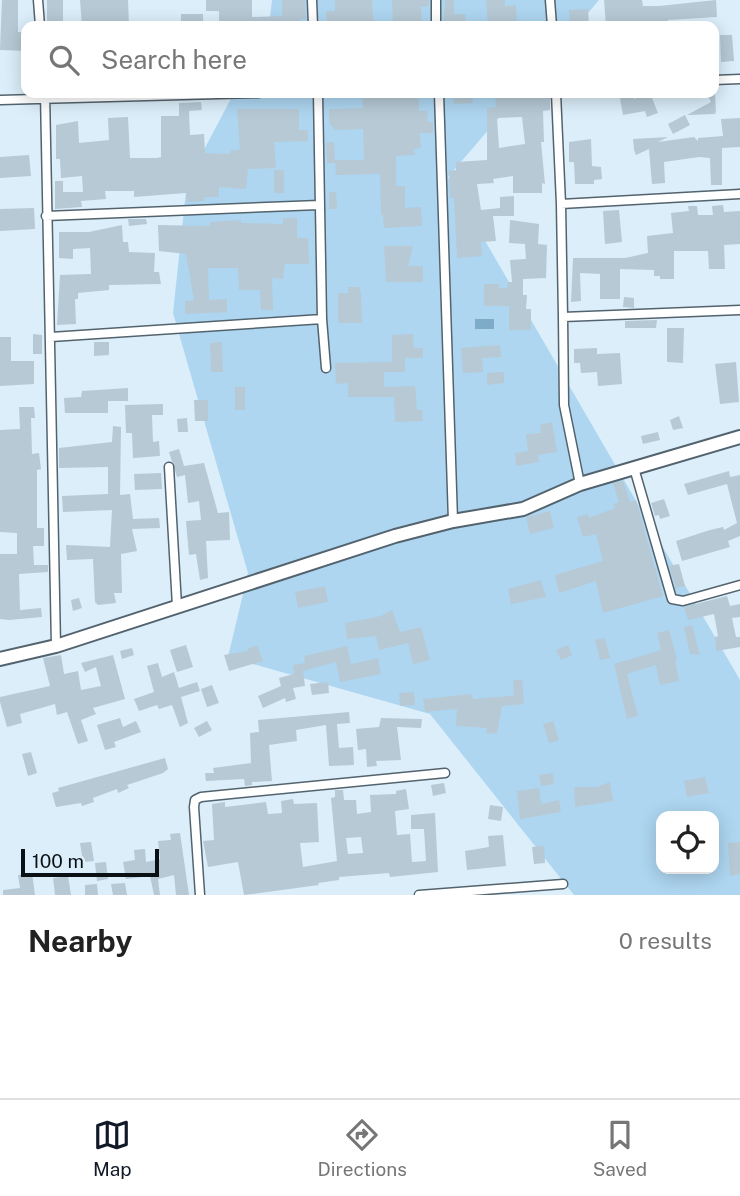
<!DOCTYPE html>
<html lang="en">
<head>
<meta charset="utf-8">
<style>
  body { margin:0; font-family:"Public Sans",sans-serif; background:#f2f2f2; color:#222 }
  .controls { position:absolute; right:21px; bottom:21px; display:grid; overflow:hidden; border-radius:14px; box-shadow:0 4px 18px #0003 }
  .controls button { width:63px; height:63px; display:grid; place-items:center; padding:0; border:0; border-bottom:2px solid #e0e0e0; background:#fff; color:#222; font:35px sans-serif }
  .scale { position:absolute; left:21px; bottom:18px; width:138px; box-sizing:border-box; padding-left:7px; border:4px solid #0a1115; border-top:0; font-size:19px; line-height:24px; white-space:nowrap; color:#0a1115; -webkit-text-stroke:5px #dbeefa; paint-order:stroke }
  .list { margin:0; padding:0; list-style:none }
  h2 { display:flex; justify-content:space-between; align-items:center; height:91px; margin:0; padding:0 28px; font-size:30px }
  h2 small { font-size:23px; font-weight:400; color:#767676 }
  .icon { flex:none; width:38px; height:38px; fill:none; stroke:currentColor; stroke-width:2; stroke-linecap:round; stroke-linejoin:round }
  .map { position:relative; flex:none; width:740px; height:895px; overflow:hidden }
  .search { position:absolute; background:#fff; box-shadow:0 4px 18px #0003; left:21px; right:21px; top:21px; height:77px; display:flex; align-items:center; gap:18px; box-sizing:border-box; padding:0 24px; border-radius:14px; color:#767676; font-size:26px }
  .sheet { height:203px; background:#fff }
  nav { display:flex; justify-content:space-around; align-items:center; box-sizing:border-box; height:98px; border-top:2px solid #e0e0e0; background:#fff; font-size:19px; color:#767676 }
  nav a { display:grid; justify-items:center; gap:4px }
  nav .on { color:#111827 }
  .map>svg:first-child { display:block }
  .green { fill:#aed6f1; fill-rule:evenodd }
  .water { fill:#7eabc7 }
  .building { fill:#b6c9d5; fill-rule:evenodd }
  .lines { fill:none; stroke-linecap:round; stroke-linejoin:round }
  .street-casing { stroke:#53636e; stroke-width:11 }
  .secondary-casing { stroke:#53636e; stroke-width:16 }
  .street { stroke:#fff; stroke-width:8 }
  .secondary { stroke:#fff; stroke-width:12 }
</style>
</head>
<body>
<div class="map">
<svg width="740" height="895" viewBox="0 0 740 895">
  <rect width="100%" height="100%" fill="#dbeefa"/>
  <!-- green -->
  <path class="green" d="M272,0H599L577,26H269Z
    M234,93H520L448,177L740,680V895H574L430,714L228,657L248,573L173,313L187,182ZM661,816H714V869H661Z"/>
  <!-- water -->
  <path class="water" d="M475,319H494V329H475Z"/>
  <!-- building -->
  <path class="building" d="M2,0H18V32H26V51L0,50Z
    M47,0H63V26H47Z
    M80,0H128L129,26H82Z
    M206,0H252V17L282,16V0H305L306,19H300V26H219V11H206Z
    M335,0H372L374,26H350L349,22L327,24L326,11H335Z
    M392,0H429V6L421,7L422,26H393Z
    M445,0H454V14H465L466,26H443Z
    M486,0H505V6L516,5L517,26H488Z
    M604,0H642L643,6H659L716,0L717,17L668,20V26H606Z
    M588,9L589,26H570L569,10Z
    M181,14H203V26H181Z
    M720,35H732L734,61L721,62Z
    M362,93H418L419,111H427L428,122H433V133H420L421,148L414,149L415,155L396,156V186H405V208L421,207L422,226L384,228L383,215H381L380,174L336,175L335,160H364L363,129L335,130L329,123V109L363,108Z
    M453,93H472L473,103L454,104Z
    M495,93L540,94V98H550V110L543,111L544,142H541L545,184L542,183V193H513V176L493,179L494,183L477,184L481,210L500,208V197L514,196V216H493L496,241L481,242L482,256L457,258L454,198H450L449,171L456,170V162L487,160V108L496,107ZM522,117L525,144L499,148L497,118Z
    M619,93H633L634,99L650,93L658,113L647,117L645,111L623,115Z
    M706,93H715L716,114L714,111L715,114L687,115L711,102Z
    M201,102L202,110L189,111L190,135L204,134L205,153L230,154L231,150H240L237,109H299V130H308V141L274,142L276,168L248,169L246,189L219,187V197H204L205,201L187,202L186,193L134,197V191H105L106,199L81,201L82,207L55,209V181H63V192H83L82,176L61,178L60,159H56V125L78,121L79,143L109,140L108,118L128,117L130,158H157L161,157V116H179V103Z
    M685,115L690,125L673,134L668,124Z
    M740,118V147L722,148V185H711L710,158L699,157L664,162L665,183L652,184L649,149L636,155L634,150L633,139L668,137L658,142L694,137L698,141V138L723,136L721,119Z
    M591,139L592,166L601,167L602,179L594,180V184H575L574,162H569V142Z
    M334,142L335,163H327L326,143Z
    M29,155L31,176L0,178V157Z
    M274,170H284V193H274Z
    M329,192H336L337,209H329Z
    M723,205L724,212L740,211V244L724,245L725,269H709L708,251H674V279H660V276H654V270L620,269V299H600V274L580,273L581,301L571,302L573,258H625L648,253L647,236L673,233L671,213L689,211L688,206H697L698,215H713L712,206Z
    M34,208L35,229L0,231V209Z
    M619,210L622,242L605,244L603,211Z
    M283,218H297V238H308L309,264H285L283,279L272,278L273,310H261L260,290H239L238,268H208L209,300L227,299V312L185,314V301L194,300L186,254L159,251L158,225L210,226V222L241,220V223L283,224Z
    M128,219H146L147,224L129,226Z
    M510,220L539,224L538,244L547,245L546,278L523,279V295H527L526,309H531V330H509V306H484V284H499V288H507L508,282H512L510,260L526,259L525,244L509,243Z
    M122,225L123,242H128L129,252L155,253L154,272H159L161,284L109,285V290L78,293V299H75L76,324L57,325L60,275L91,274L90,248L73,249V259L59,258V232H89Z
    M384,246H413L408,266H423V282H386Z
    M348,287H359L361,293L362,323H338V293H348Z
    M624,297L634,298V308L623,307Z
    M657,320L656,328H625V321Z
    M667,328H684L683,363L667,362Z
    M33,334L42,335V354H33Z
    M413,334L414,348H423V358H405V372H384V387L415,386L417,410H422L423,421L395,422L394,397H348V383L336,384L335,363L392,362V335Z
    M0,337H11V361H34V384L0,386Z
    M94,342H109V355L94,356Z
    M222,342L223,372H211L210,343Z
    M500,345L501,357L482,358L483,372L463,373L461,348Z
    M597,348V354L620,353L622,384L598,386L597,372L581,373L580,363H574V349Z
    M736,362L739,402L720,404L715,364Z
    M504,372V383L487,385V373Z
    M235,387H245V410H235Z
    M128,388V401H108V413H65L64,398L81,397L82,391Z
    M194,400H208V421H195Z
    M163,404V415H152L153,442L159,441L160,456L133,458L132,433H126L125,405Z
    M19,407H34L35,418H31L32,454L39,453L41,469L37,470V528H44V546H33L34,565H48V572L19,574L20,610L41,608L42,617L9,620L0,619V554H17V533L0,532V430L20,429Z
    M679,416L683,428L673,430L670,420Z
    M187,418L188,432H178L177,419Z
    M552,422L557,452L538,455L539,462L516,466L515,453L528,451L526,434L541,433L540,425Z
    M113,426L121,427L120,495L130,494L133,519L159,518L160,528L132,529L137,551L121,554L122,593H114L116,603L98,605L95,602L93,559L67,560L66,545L110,547L112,510L63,512L62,496L108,494V467L59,468V448L112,442Z
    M658,432L660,440L643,444L641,436Z
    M179,449L184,466L204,463L218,513L229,512L230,540L206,541L208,578L200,580L196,554L189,555L186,521L201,520L199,501L188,503L185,475L177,477L169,452Z
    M729,471L730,477L740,475V536L728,541L730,547L682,561L676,541L710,530L723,527L724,530L737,523L727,484L688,495L684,484Z
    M161,473L162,489L135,490L134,474Z
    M623,481L630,502L636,500L663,596L603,613L596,581L559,593L555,575L603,561L596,534L583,537L577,517L588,514L589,518L615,508L613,504L619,502L613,483Z
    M664,499L670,516L660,519L659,515L655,516L651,503Z
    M550,511L554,528L530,534L526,517Z
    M679,564L685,586L676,588L669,566Z
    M541,580L546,597L511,604L508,589Z
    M325,586L328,602L298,608L295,592Z
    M727,596L730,606L740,604V617L732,618L736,637H740V647L716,651L715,637L718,636L714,614L688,620L684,607Z
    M79,598L82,608L73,611L71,600Z
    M392,610L400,632L421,627L430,660L413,664L408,643L379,650L376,636L347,639L345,623L381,616Z
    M692,625L700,655L690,654L684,627Z
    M669,630L677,659L675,660L679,681L660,685L656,665L627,674L638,716L627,719L614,664L661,650L657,633Z
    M605,638L610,658L600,660L595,640Z
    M186,645L193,667L177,672L170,650Z
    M257,645L263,661L229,671L224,655L248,651L247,649Z
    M568,645L572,655L561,660L556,650Z
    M347,646L351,664L378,658L381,674L340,682L336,662L303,671L305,686L293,688L296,699L286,702L285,698L263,708L258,696L281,686L279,678L294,674L293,665L305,663L304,656Z
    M132,648L134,655L122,659L120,651Z
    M61,655L64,674L78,671L81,690L101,686L96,667L85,672L81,663L113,655L125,699L93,708L96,714L81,720L88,741L78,744L67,712L57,715L55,704L20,714L22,723L7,727L0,702V697L50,686L43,658Z
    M158,663L162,677L174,672L179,688L197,682L200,691L181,697L188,723L180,727L172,705L159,709L157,705L139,711L134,699L154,692L147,666Z
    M513,680H522L524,704L502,706L497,734L486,733L487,728L456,726L457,709L425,712L423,699L472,694L473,699L511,696L514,695Z
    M328,682L329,693L312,695L310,684Z
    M212,685L219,703L207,707L201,689Z
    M414,692L415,705L400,706L399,693Z
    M349,712L350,723L337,724L339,748L353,747L354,765L329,766L326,725L296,730L297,741L269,745L272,781L252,782V785L245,786L244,779L206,781L205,773H214L213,768L251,763L250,733L259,732L258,720Z
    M120,718L123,727L136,721L141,732L114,742L116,747L105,750L97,725Z
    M381,718L422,719L421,728L397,727L401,760L376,761L377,766L367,767L366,749L358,750L356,729L379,727Z
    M207,721L212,730L199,737L194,728Z
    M553,721L559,740L549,743L543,724Z
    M31,752L37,773L28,776L22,754Z
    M165,758L168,769L163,773L127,785L129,788L118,793L117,789L93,798L94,802L82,806L81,803L56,807L52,793L59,791L58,788Z
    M553,773L554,784L541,786L539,775Z
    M705,777L709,793L687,797L684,781Z
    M610,782L613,801L575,807L574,787H597Z
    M444,783L446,793L433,796L431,785Z
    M539,788L541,804L559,800L561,812L520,819L517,791Z
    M406,789L409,809L395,811L397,835L410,834L412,862L426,861L424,829H411V815L435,813L438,872L390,877L389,873L339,877V880L318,883L319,885L244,895L238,862L208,867L203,841L214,840L212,804L225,802V807L266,802L268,814L282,813L281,801L293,799L294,804L317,803L319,842L300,843L303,867L337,861L331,798L335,797V790H343L344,800H356L357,814L371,812L370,795L396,794V791ZM361,837L363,853L348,854L346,838Z
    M490,805L503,807L501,821L488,819Z
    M180,833L189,895H176L174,875L158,879L160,895H154L150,876L126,879L123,862L135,860L134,850L145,849L146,862L160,859L158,841L171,840L170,834Z
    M503,835L506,866L467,870L465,851L489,847L488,836Z
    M91,842L94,861L83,862L80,843Z
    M740,842V874L730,876L728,843Z
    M544,846L545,863L534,864L532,847Z
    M106,862L108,879L97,881L95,863Z
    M32,873L35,895H3V890L20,888L18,875Z
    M68,876L71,895H55L53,878Z
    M125,883L127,895H113L111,884Z
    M97,884L98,895H85V885Z"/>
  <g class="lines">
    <!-- street casing -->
    <g class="street-casing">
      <path id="street" d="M38,0L40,26
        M312,0L313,26
        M436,0V26
        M550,0L552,26
        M714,80L740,79
        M45,93L56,646
        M318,93L322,319L326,368
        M439,93L453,521
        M556,93L561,204L740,194
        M0,100L259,93
        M561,204L563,317L740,310
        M46,216L319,205
        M563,317L564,405L580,484
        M51,337L322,319
        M169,467L177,606
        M634,468L672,599L683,601L740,585
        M200,895L194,807L195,800L201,797L445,773
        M419,895L563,884"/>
    </g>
    <!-- secondary casing -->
    <g class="secondary-casing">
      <path id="secondary" d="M0,659L56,646L395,536L453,521L523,509L580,484L740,437"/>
    </g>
    <!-- street -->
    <use href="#street" class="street"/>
    <!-- secondary -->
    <use href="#secondary" class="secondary"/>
  </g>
</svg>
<div class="controls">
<button><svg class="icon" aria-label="locate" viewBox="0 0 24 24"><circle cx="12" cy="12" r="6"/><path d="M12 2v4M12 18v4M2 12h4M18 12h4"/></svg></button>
</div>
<div class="scale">100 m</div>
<div class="search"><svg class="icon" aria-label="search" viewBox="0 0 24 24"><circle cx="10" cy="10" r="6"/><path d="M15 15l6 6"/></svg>Search here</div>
</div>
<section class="sheet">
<h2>Nearby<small>0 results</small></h2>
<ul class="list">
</ul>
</section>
<nav>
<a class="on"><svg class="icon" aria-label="map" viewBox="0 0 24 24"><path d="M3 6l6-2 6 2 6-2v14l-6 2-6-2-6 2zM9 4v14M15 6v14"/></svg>Map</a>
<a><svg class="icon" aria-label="directions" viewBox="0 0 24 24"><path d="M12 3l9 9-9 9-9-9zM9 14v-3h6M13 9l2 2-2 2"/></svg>Directions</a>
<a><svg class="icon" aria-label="saved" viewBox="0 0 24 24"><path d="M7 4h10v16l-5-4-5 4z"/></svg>Saved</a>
</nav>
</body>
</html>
